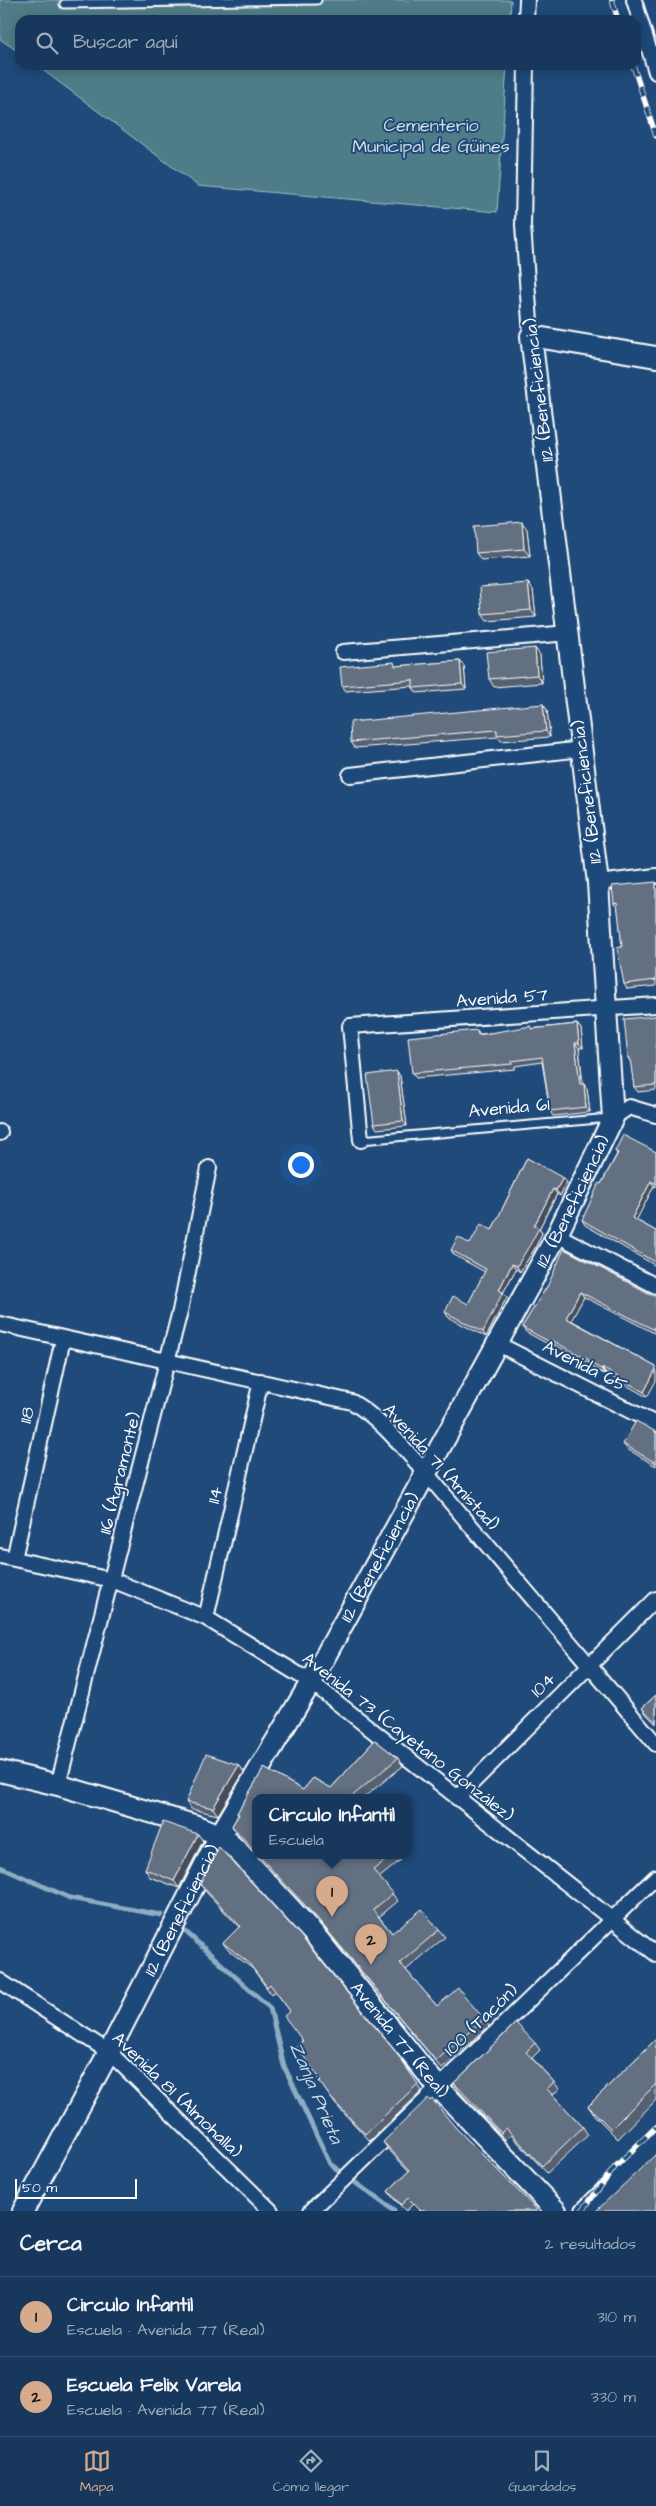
<!DOCTYPE html>
<html lang="es">
<head>
<meta charset="utf-8">
<style>
  body { margin:0; font-family:"Architects Daughter",sans-serif; background:#203f62; color:#f1f3f6 }
  .scale { position:absolute; left:15px; bottom:12px; width:122px; box-sizing:border-box; padding-left:5px; border:2px solid #fff; border-top:0; font-size:14px; line-height:18px; white-space:nowrap; color:#fff; -webkit-text-stroke:4px #1f4a7a; paint-order:stroke }
  .you { position:absolute; left:300px; top:1164px; width:18px; height:18px; margin:-12px; border:4px solid #fff; border-radius:50%; background:#1a73e8; box-shadow:0 0 0 8px #1a73e833 }
  .badge { display:grid; place-items:center; width:32px; height:32px; border-radius:50%; background:#d6ab8b; color:#111; font-size:16px; font-weight:700 }
  .pin { position:absolute; translate:-50% -41px; filter:drop-shadow(0 1px 2px #0008) }
  .pin::after { content:''; position:absolute; top:26px; width:18px; height:15px; background:inherit; clip-path:polygon(0 0,100% 0,50% 100%) }
  .popup { position:absolute; left:252px; top:1794px; width:160px; height:65px; box-sizing:border-box; display:grid; place-content:center; border-radius:10px; background:#17385c; filter:drop-shadow(0 1px 4px #0005); font-size:16px; white-space:nowrap; color:#9eacbb }
  .popup b { font-size:19px; color:#f1f3f6 }
  .popup::after { content:''; position:absolute; left:50%; top:100%; margin-left:-10px; border:10px solid transparent; border-top-color:#17385c }
  .list { margin:0; padding:0; list-style:none }
  h2 { display:flex; justify-content:space-between; align-items:center; height:65px; margin:0; padding:0 20px; font-size:21px }
  h2 small { font-size:16px; font-weight:400; color:#9eacbb }
  .list li { display:grid; grid-template-columns:32px 1fr auto; gap:15px; align-items:center; box-sizing:border-box; height:80px; padding:0 20px; border-top:1px solid #365272 }
  .list b { display:block; font-size:19px; white-space:nowrap }
  .list p { margin:0; font-size:16px; white-space:nowrap; color:#9eacbb }
  .list em { font-size:16px; font-style:normal; color:#9eacbb }
  .icon { flex:none; width:28px; height:28px; fill:none; stroke:currentColor; stroke-width:2; stroke-linecap:round; stroke-linejoin:round }
  .map { position:relative; flex:none; width:656px; height:2211px; overflow:hidden }
  .search { position:absolute; background:#17385c; box-shadow:0 2px 12px #0003; left:15px; right:15px; top:15px; height:55px; display:flex; align-items:center; gap:12px; box-sizing:border-box; padding:0 18px; border-radius:15px; color:#9eacbb; font-size:19px }
  .sheet { height:225px; background:#17385c }
  nav { display:flex; justify-content:space-around; align-items:center; box-sizing:border-box; height:70px; border-top:1px solid #365272; background:#17385c; font-size:14px; color:#9eacbb }
  nav a { display:grid; justify-items:center; gap:2px }
  nav .on { color:#d6ab8b }
  .map>svg:first-child { display:block }
  .green { fill:#4f7d87; stroke:#a7bec3 }
  .lines { fill:none; stroke-linecap:round; stroke-linejoin:round }
  .stream { stroke:#8cadc2; stroke-width:5 }
  .lane-casing { stroke:#fff; stroke-width:11 }
  .street-casing { stroke:#fff; stroke-width:18 }
  .secondary-casing { stroke:#fff; stroke-width:24 }
  .lane { stroke:#1f4a7a; stroke-width:7 }
  .street { stroke:#1f4a7a; stroke-width:14 }
  .secondary { stroke:#1f4a7a; stroke-width:20 }
  .rail-casing { stroke:#fff; stroke-width:5.5 }
  .rail { stroke:#1f4a7a; stroke-width:4; stroke-dasharray:11; stroke-linecap:butt }
  .wall { fill:#556070; stroke:#fff }
  .shaded-wall { fill:#454e5b; stroke:#fff }
  .building { fill:#637082; stroke:#fff }
  .labels { text-anchor:middle; dominant-baseline:central; stroke-width:4; stroke-linejoin:round; paint-order:stroke }
  .park-label { font-size:18px; fill:#d3dee1; stroke:#1f4a7a }
  .street-label { font-size:18px; fill:#fff; stroke:#1f4a7a }
  .water-label { font-size:19px; font-style:italic; fill:#cfdde6; stroke:#1f4a7a }
</style>
</head>
<body>
<div class="map">
<svg width="656" height="2211" viewBox="0 0 656 2211">
  <rect width="100%" height="100%" fill="#1f4a7a"/>
  <filter id="ink" filterUnits="userSpaceOnUse"><feTurbulence type="fractalNoise" baseFrequency=".02" numOctaves="2"/><feDisplacementMap in="SourceGraphic" scale="10" xChannelSelector="R" yChannelSelector="G"/><feConvolveMatrix kernelMatrix="1 2 1 2 8 2 1 2 1" color-interpolation-filters="sRGB"/></filter>
  <g filter="url(#ink)">
    <!-- green -->
    <path class="green" d="M0,0H511L510,20H20V53L0,39Z
      M36,65H507L497,212L198,186Z"/>
    <g class="lines">
      <!-- stream -->
      <path class="stream" d="M0,1867L70,1898L161,1915
        M186,1932L270,2008L284,2066L330,2164L394,2211"/>
      <!-- lane casing -->
      <g class="lane-casing">
        <path id="lane" d="M64,4L317,0
          M361,1140L610,1118"/>
      </g>
      <!-- street casing -->
      <g class="street-casing">
        <path id="street" d="M634,0L656,72
          M526,20L527,0
          M526,65L523,225L531,336
          M343,652L569,633
          M350,775L582,749
          M598,883L656,876
          M613,1118L629,1107L656,1115
          M0,1133V1132
          M361,1140L350,1026L656,1005
          M557,1235L656,1286
          M0,1324L352,1402C381,1419 404,1449 426,1473L656,1744
          M496,1343L656,1424
          M0,1556L112,1580L206,1618L311,1682L656,1954
          M14,1559L63,1339
          M206,1618L261,1381
          M58,1785L180,1311L209,1168
          M457,1798L656,1599
          M0,1981L109,2052L271,2211
          M311,2211L656,1877"/>
      </g>
      <!-- secondary casing -->
      <g class="secondary-casing">
        <g id="secondary">
          <path id="s1" d="M0,1771L58,1785L194,1825L220,1835L237,1850L314,1934L438,2087L556,2211"/>
          <path id="s2" d="M23,2211L109,2052L220,1835L311,1682L557,1235L613,1118L598,883L531,336L656,357"/>
          <path d="M586,2211L656,2142"/>
        </g>
      </g>
      <!-- lane -->
      <use href="#lane" class="lane"/>
      <!-- street -->
      <use href="#street" class="street"/>
      <!-- secondary -->
      <use href="#secondary" class="secondary"/>
      <!-- rail casing -->
      <g class="rail-casing">
        <path id="rail" d="M612,0L618,20
          M633,65L656,136
          M582,2211L615,2167L656,2127"/>
      </g>
      <!-- rail -->
      <use href="#rail" class="rail"/>
    </g>
    <!-- wall -->
    <path class="wall" d="M527,529L530,556L481,560L476,553Z
      M528,583L533,590L536,617L487,621L482,614Z
      M540,655L542,683L494,687L489,679Z
      M460,661L464,666L466,689L417,693L413,688V686L346,691L342,686L397,666Z
      M543,704L547,710L550,737L501,741L498,737L355,748L351,742Z
      M656,882V986L627,989L624,984L622,947L618,908L614,904Z
      M656,1016V1090L638,1092L634,1087L631,1063L628,1058Z
      M577,1024L581,1029L583,1048H579L583,1084L587,1089L590,1112L553,1116L550,1111L542,1062L515,1066V1069L416,1078L412,1073L477,1030L480,1034Z
      M400,1076L407,1126L377,1129L374,1124Z
      M615,1151L656,1152V1187L654,1186L636,1220L656,1231V1266L585,1225L582,1220L617,1154Z
      M527,1158L567,1182L560,1196L557,1194L539,1229L542,1233L535,1248L520,1272L516,1269L503,1293L507,1297L486,1337L448,1317L445,1312L468,1304L485,1272L454,1255L451,1250L470,1244L492,1230Z
      M548,1285L656,1297V1334L584,1297L571,1320L656,1367L647,1397L605,1373L604,1374L592,1367L589,1363L555,1345L553,1347L526,1332L522,1327Z
      M656,1432V1466L627,1449L623,1444Z
      M656,1695V1724L647,1715L642,1708Z
      M375,1740L398,1758L403,1766L363,1798H256V1854L237,1834L232,1826L238,1815L237,1813L264,1768L303,1790L313,1778L331,1788Z
      M239,1765L244,1772L218,1815L191,1809L186,1802Z
      M203,1841L179,1888L150,1877L145,1869Z
      M257,1856H399L402,1859L379,1878L398,1901L379,1917L392,1933L439,1930L445,1937L406,1970L437,2006L484,2019L489,2026L442,2069L323,1926Z
      M200,1884L394,2050L422,2091L370,2141L336,2105L319,2081L321,2080L302,2041L290,2011L275,1991L271,1994L253,1969L228,1950L223,1943L239,1927L205,1891Z
      M656,2039V2100L618,2139L595,2116L588,2106Z
      M535,2043L540,2050L532,2058L554,2082L559,2089L553,2095L583,2127L588,2135L547,2173L511,2135L506,2140L459,2091L454,2083Z
      M455,2127L538,2211H420L413,2204L406,2211L393,2198L388,2191L409,2171L388,2149L383,2142Z"/>
    <!-- shaded-wall -->
    <path class="shaded-wall" d="M522,522L527,529L530,556L524,549Z
      M528,583L533,590L536,617L531,610Z
      M535,648L540,655L542,683L537,675Z
      M460,661L464,666L466,689L462,684Z
      M543,704L547,710L550,737L546,731Z
      M577,1024L581,1029L583,1048L579,1043Z
      M575,1043L579,1048L583,1089L580,1084Z
      M397,1071L400,1076L407,1126L403,1121Z
      M584,1084L587,1089L590,1112L586,1107Z
      M563,1178L567,1182L560,1196L556,1190Z
      M651,1181L654,1186L635,1223L632,1218Z
      M553,1189L557,1194L539,1229L542,1233L535,1248L520,1272L517,1266L534,1226Z
      M512,1264L516,1269L503,1293L507,1297L486,1337L483,1332L499,1290Z
      M580,1292L584,1297L570,1323L566,1318Z
      M656,1324V1333L653,1329Z
      M551,1340L555,1345L553,1347L550,1342Z
      M602,1368L605,1373L604,1374L601,1369Z
      M656,1369V1381L647,1397L644,1392Z
      M239,1765L244,1772L218,1815L213,1808Z
      M198,1834L203,1841L179,1888L174,1881Z"/>
    <!-- building -->
    <path class="building" d="M522,522L524,549L476,553L474,526Z
      M528,583L531,610L482,614L480,587Z
      M535,648L537,675L489,679L486,652Z
      M460,661L462,684L413,688V680L342,686L340,667L394,662L395,666Z
      M543,704L546,731L497,735V730L351,742L350,722Z
      M656,882V980L624,984L617,948L622,947L617,903L614,904L612,886Z
      M656,1016V1085L634,1087L630,1058H628L624,1019Z
      M577,1024L579,1043H575L580,1084H584L586,1107L550,1111L542,1057L512,1061V1064L412,1073L408,1037L477,1030L478,1035L531,1026V1029Z
      M397,1071L403,1121L374,1124L367,1075Z
      M623,1135L656,1152V1184L651,1181L632,1218L656,1231V1262L646,1257L582,1220L599,1183L601,1184L618,1153L615,1151Z
      M527,1158L563,1178L556,1190L553,1189L534,1226L539,1228L531,1243L517,1266L512,1264L499,1290L503,1292L483,1332L445,1312L453,1296L468,1304L486,1269L451,1250L458,1237L470,1244L481,1224L492,1230Z
      M564,1249L656,1297V1324L653,1329L580,1292L566,1318L656,1367V1369L644,1392L602,1368L601,1369L588,1362L589,1360L551,1340L550,1342L522,1327L548,1285Z
      M636,1421L656,1432V1463L623,1444Z
      M656,1695V1722L642,1708Z
      M375,1740L398,1758L350,1798H256V1852L232,1826L239,1814L237,1813L264,1768L303,1790L313,1778L331,1788Z
      M206,1754L239,1765L213,1808L186,1802Z
      M163,1822L198,1834L174,1881L145,1869Z
      M219,1847L300,1935L394,2050L418,2084L365,2134L331,2098L319,2081L321,2080L296,2046L303,2041L284,2016L290,2011L270,1984L267,1987L248,1962L223,1943L240,1926L200,1884Z
      M259,1856H391L373,1870L393,1893L373,1910L392,1933L422,1909L439,1930L400,1963L437,2006L458,1988L484,2019L436,2061L317,1918Z
      M516,2023L535,2043L526,2052L554,2082L547,2089L583,2127L542,2166L506,2128L501,2133L454,2083Z
      M656,2039V2084L611,2129L588,2106Z
      M428,2098L430,2101L432,2099L455,2127L538,2211H421L408,2198L401,2205L388,2191L410,2170L383,2142Z
      M656,2154V2211H596Z"/>
  </g>
  <g class="labels">
    <!-- park labels -->
    <g class="park-label">
      <text x="431" y="125">Cementerio<tspan x="431" dy="21">Municipal de Güines</tspan></text>
    </g>
    <!-- street labels -->
    <g class="street-label">
      <text transform="translate(539 390) rotate(-97)">112 (Beneficiencia)</text>
      <text transform="translate(587 792) rotate(-97)">112 (Beneficiencia)</text>
      <text transform="translate(502 998) rotate(-4)">Avenida 57</text>
      <text transform="translate(509 1108) rotate(-5)">Avenida 61</text>
      <text stroke="none"><textPath href="#s2" startOffset="1150">112 (Beneficiencia)</textPath></text>
      <text transform="translate(585 1366) rotate(27)">Avenida 65</text>
      <text transform="translate(27 1415) rotate(-77)">118</text>
      <text transform="translate(441 1467) rotate(48)">Avenida 71 (Amistad)</text>
      <text transform="translate(120 1473) rotate(-76)">116 (Agramonte)</text>
      <text transform="translate(215 1495) rotate(-77)">114</text>
      <text stroke="none"><textPath href="#s2" startOffset="745">112 (Beneficiencia)</textPath></text>
      <text transform="translate(543 1685) rotate(-45)">104</text>
      <text transform="translate(408 1737) rotate(38)">Avenida 73 (Cayetano González)</text>
      <text stroke="none"><textPath href="#s2" startOffset="340">112 (Beneficiencia)</textPath></text>
      <text transform="translate(481 2020) rotate(-44)">100 (Tacón)</text>
      <text stroke="none"><textPath href="#s1" startOffset="502">Avenida 77 (Real)</textPath></text>
      <text transform="translate(177 2095) rotate(44)">Avenida 81 (Almohalla)</text>
    </g>
    <!-- water labels -->
    <g class="water-label">
      <text transform="translate(316 2093) rotate(67)">Zanja Prieta</text>
    </g>
  </g>
</svg>
<div class="scale">50 m</div>
<div class="you"></div>
<div class="pin badge" style="left:332px;top:1917px">1</div>
<div class="popup"><b>Circulo Infantil</b>Escuela</div>
<div class="pin badge" style="left:371px;top:1965px">2</div>
<div class="search"><svg class="icon" aria-label="search" viewBox="0 0 24 24"><circle cx="10" cy="10" r="6"/><path d="M15 15l6 6"/></svg>Buscar aquí</div>
</div>
<section class="sheet">
<h2>Cerca<small>2 resultados</small></h2>
<ul class="list">
<li><span class="badge">1</span><div><b>Circulo Infantil</b><p>Escuela · Avenida 77 (Real)</p></div><em>310 m</em></li>
<li><span class="badge">2</span><div><b>Escuela Felix Varela</b><p>Escuela · Avenida 77 (Real)</p></div><em>330 m</em></li>
</ul>
</section>
<nav>
<a class="on"><svg class="icon" aria-label="map" viewBox="0 0 24 24"><path d="M3 6l6-2 6 2 6-2v14l-6 2-6-2-6 2zM9 4v14M15 6v14"/></svg>Mapa</a>
<a><svg class="icon" aria-label="directions" viewBox="0 0 24 24"><path d="M12 3l9 9-9 9-9-9zM9 14v-3h6M13 9l2 2-2 2"/></svg>Cómo llegar</a>
<a><svg class="icon" aria-label="saved" viewBox="0 0 24 24"><path d="M7 4h10v16l-5-4-5 4z"/></svg>Guardados</a>
</nav>
</body>
</html>
